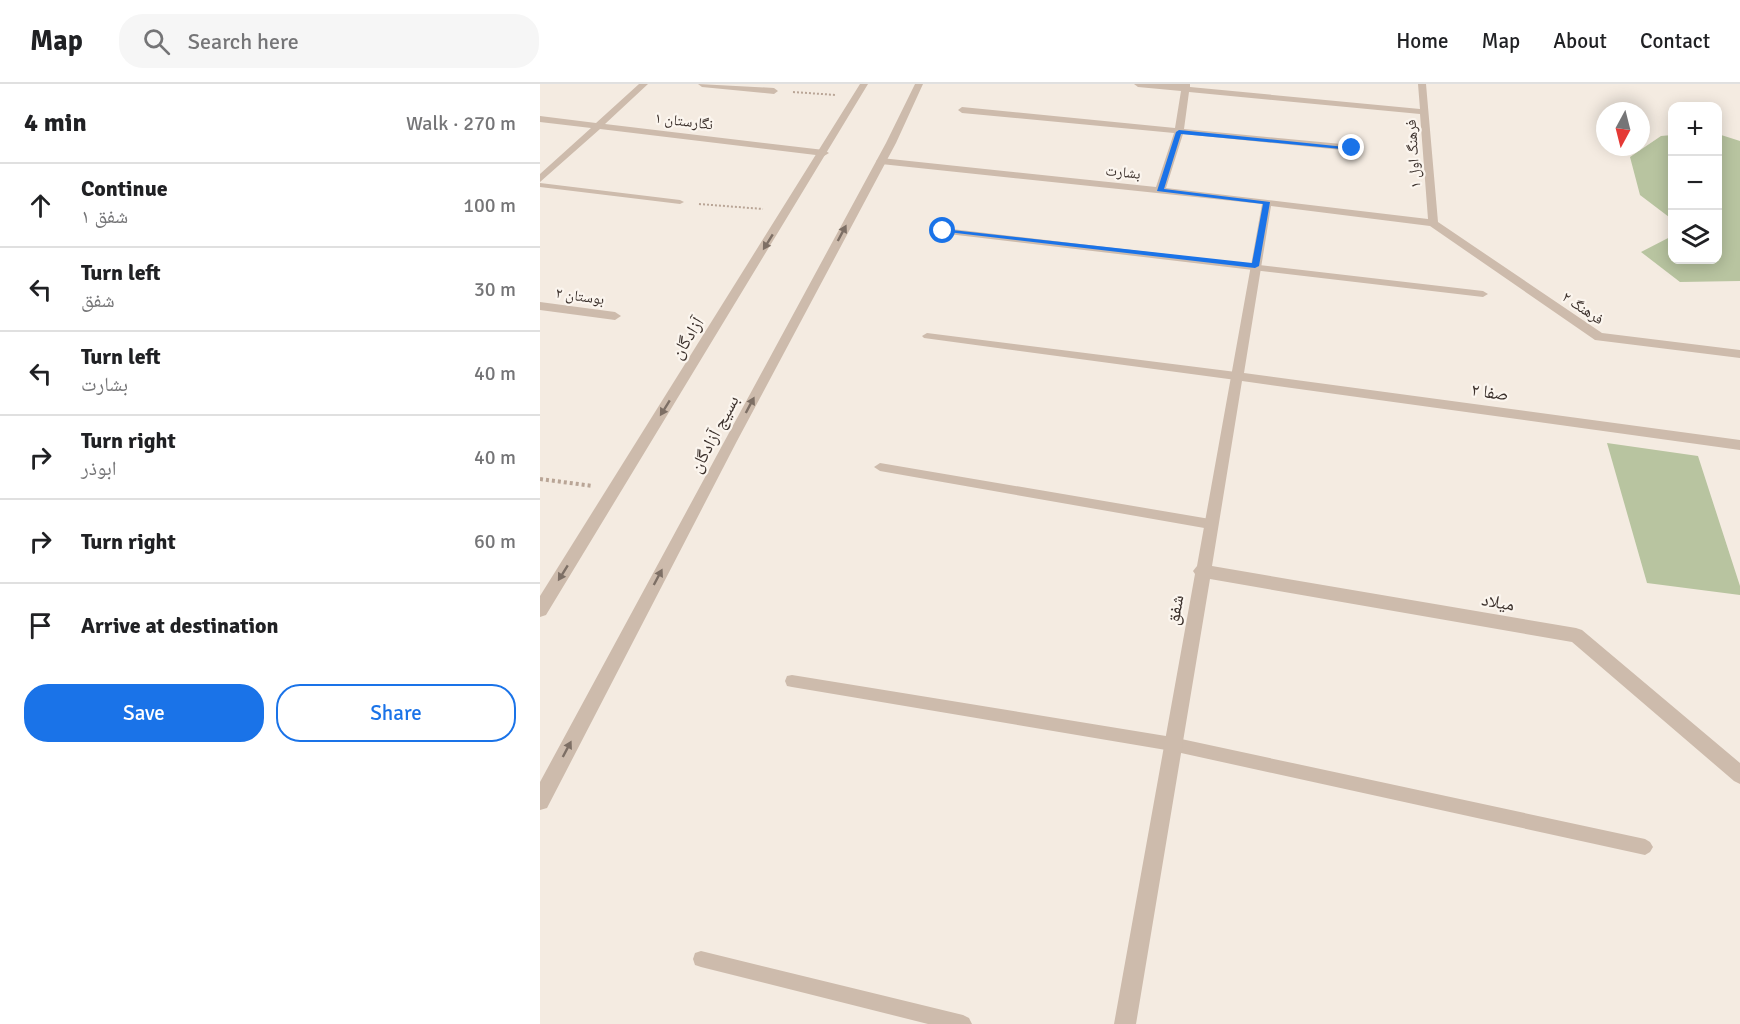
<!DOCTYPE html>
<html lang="en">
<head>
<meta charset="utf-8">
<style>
  body { margin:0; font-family:Signika,"Noto Naskh Arabic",sans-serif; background:#f6f6f6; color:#202124 }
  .controls { position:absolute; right:18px; top:18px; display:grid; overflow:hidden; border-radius:12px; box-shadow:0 3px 15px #0003 }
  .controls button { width:54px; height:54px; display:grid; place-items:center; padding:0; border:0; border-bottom:2px solid #e0e0e0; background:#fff; color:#202124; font:30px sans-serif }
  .compass { position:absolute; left:1056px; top:18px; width:54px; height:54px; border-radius:50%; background:#fff; box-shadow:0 3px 15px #0003; rotate:187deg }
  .stop { position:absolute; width:18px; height:18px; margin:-14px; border:4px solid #1a73e8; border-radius:50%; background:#fff }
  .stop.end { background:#1a73e8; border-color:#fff; box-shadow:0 2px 6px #0008 }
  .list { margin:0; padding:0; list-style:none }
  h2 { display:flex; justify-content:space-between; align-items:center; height:78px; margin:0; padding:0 24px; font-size:26px }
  h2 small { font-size:20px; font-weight:400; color:#757577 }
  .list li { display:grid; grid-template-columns:39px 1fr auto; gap:18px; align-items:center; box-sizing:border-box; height:84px; padding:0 24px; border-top:2px solid #e0e0e0 }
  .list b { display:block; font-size:22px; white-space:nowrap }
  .list p { margin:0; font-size:20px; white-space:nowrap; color:#757577 }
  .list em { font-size:20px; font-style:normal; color:#757577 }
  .actions { display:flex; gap:12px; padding:18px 24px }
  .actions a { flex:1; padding:14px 0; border:2px solid #1a73e8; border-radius:24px; text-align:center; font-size:21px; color:#1a73e8 }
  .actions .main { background:#1a73e8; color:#fff }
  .icon { flex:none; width:33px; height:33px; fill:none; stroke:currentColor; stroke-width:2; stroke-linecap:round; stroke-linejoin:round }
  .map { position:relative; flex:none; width:1200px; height:940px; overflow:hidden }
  header { display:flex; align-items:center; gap:36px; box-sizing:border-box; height:84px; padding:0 30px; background:#fff; border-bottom:2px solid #e0e0e0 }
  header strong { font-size:28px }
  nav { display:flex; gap:33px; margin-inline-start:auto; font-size:21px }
  .search { width:420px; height:54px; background:#f6f6f6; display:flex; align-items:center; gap:15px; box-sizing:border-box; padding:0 21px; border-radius:24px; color:#757577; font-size:22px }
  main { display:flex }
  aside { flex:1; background:#fff }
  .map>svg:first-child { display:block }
  .green { fill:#b8c4a0 }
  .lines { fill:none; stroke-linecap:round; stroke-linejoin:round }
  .path-far1 { stroke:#b9a596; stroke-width:2; stroke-dasharray:2 2; stroke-linecap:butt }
  .path { stroke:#b9a596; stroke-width:4; stroke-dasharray:3 3; stroke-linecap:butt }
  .service { fill:#cdbbac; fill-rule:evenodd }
  .minor { fill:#cdbbac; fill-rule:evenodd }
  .tertiary { fill:#cdbbac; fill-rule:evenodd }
  .oneway { fill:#7d6f65 }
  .route { fill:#1a73e8 }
  .labels { text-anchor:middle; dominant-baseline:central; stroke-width:4.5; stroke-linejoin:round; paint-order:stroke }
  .far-street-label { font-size:15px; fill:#3b302b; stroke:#fbf5ee }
  .street-label { font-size:18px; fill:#3b302b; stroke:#fbf5ee }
</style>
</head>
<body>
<header>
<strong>Map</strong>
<div class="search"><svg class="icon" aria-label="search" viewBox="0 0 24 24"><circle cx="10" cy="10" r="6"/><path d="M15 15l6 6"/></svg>Search here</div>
<nav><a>Home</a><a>Map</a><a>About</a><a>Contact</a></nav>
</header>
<main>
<aside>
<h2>4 min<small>Walk · 270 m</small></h2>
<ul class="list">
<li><svg class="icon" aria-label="ahead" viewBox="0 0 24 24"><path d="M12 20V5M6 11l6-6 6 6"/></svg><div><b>Continue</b><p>شفق ۱</p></div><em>100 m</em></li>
<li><svg class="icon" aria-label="left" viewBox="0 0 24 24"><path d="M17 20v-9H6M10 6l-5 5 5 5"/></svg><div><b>Turn left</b><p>شفق</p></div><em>30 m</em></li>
<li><svg class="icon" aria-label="left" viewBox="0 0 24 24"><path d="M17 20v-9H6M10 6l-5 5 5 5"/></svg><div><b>Turn left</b><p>بشارت</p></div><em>40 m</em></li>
<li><svg class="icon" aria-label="right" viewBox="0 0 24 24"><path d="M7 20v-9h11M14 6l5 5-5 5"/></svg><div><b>Turn right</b><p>ابوذر</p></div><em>40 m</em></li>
<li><svg class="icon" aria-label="right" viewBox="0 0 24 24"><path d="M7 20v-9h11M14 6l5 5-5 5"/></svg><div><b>Turn right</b></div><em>60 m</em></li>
<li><svg class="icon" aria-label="arrive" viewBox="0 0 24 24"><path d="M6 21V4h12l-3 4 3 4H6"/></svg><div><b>Arrive at destination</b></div></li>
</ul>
<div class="actions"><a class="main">Save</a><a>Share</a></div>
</aside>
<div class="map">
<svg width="1200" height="940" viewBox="0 0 1200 940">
  <rect width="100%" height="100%" fill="#f4ebe1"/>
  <!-- green -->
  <path class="green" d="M1178,50L1200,57V197L1140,198L1101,168L1132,152L1129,133L1100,111L1090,73L1121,52L1132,51V176H1178Z
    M1067,359L1158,372L1200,502V511L1107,499Z"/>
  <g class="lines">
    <!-- path-far1 -->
    <path class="path-far1" d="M253,8L296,11
      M159,120L223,125"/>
    <!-- path -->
    <path class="path" d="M0,395L53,402"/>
    <!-- service -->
    <path class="service" d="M0,99L140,116L144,118L140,120L0,103Z
      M403,144L943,207L948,210L943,213L400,149V145Z
      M387,249L696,288L701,292L696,296L384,254L382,252Z
      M340,379L670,435L674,437L676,440L674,443L670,445L340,387L334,383Z
      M252,591L632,653L1105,755L1110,758L1113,763L1110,768L1105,771L632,667L252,603L247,602L245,597L247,592Z
      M161,867L423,931L429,934L432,940H388L161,883L155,881L153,875L155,869Z"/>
    <!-- minor -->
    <path class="minor" d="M99,0H108L65,40L284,66L289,69L284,72L60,45L0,98V90L51,44L0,38V32L56,39Z
      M158,0L234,4L238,7L234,10L162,3Z
      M594,0H650V3L880,25L878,0H886L898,138L1062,249L1200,266V274L1055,256L890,142L731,122L704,289L1200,356V366L702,297L672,482L1036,544L1042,546L1200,679V700L1194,697L1032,558L670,495L596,940H574L655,490L653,487L657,482L722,120L341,80L336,77L341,74L616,103L634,49L422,29L418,26L422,23L635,44L641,7L598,3ZM649,8L880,30L888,135L626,104L643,50L812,67L817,64L812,61L644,45Z
      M0,218L75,228L81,232L75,236L0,226Z"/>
    <!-- tertiary -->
    <path class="tertiary" d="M320,0H328L6,531L0,533V512Z
      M375,0H383L356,59L197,357L7,724L0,726V698L346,59Z"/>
  </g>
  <!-- one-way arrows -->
  <defs><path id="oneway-solid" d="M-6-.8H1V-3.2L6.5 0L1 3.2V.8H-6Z" transform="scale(1.5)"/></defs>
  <g class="oneway">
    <use href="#oneway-solid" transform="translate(302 149) rotate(-62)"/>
    <use href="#oneway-solid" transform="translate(228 158) rotate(122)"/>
    <use href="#oneway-solid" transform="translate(210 321) rotate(-62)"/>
    <use href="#oneway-solid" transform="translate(125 324) rotate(122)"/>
    <use href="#oneway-solid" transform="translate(23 489) rotate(122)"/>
    <use href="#oneway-solid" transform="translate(118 493) rotate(-62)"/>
    <use href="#oneway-solid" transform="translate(27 665) rotate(-62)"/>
  </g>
  <!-- route -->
  <path class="route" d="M639,46L815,64L812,66L641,50L624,105L730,118L719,182L715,184L399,147L403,145L712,179L723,120L617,107L636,48Z"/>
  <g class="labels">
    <!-- far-street labels -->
    <g class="far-street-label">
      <text transform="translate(144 37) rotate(7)">نگارستان ۱</text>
      <text transform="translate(873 70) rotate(-94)">فرهنگ اول ۱</text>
      <text transform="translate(583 88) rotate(6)">بشارت</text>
      <text transform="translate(40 212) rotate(8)">بوستان ۲</text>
      <text transform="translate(1043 224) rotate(34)">فرهنگ ۲</text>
    </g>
    <!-- street labels -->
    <g class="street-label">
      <text transform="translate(147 254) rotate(-58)">آزادگان</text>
      <text transform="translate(950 308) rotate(8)">صفا ۲</text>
      <text transform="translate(174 350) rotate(-62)">بسیج آزادگان</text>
      <text transform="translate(958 518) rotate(10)">میلاد</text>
      <text transform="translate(635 526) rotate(-80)">شفق</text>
    </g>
  </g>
</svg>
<div class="controls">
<button>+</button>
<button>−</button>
<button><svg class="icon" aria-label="layers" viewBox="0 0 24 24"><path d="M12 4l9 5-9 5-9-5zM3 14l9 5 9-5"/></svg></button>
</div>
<svg class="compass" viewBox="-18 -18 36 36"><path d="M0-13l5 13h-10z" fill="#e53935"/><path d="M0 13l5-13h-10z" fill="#757577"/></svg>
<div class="stop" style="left:403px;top:147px"></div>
<div class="stop end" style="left:812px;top:64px"></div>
</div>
</main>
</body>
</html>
